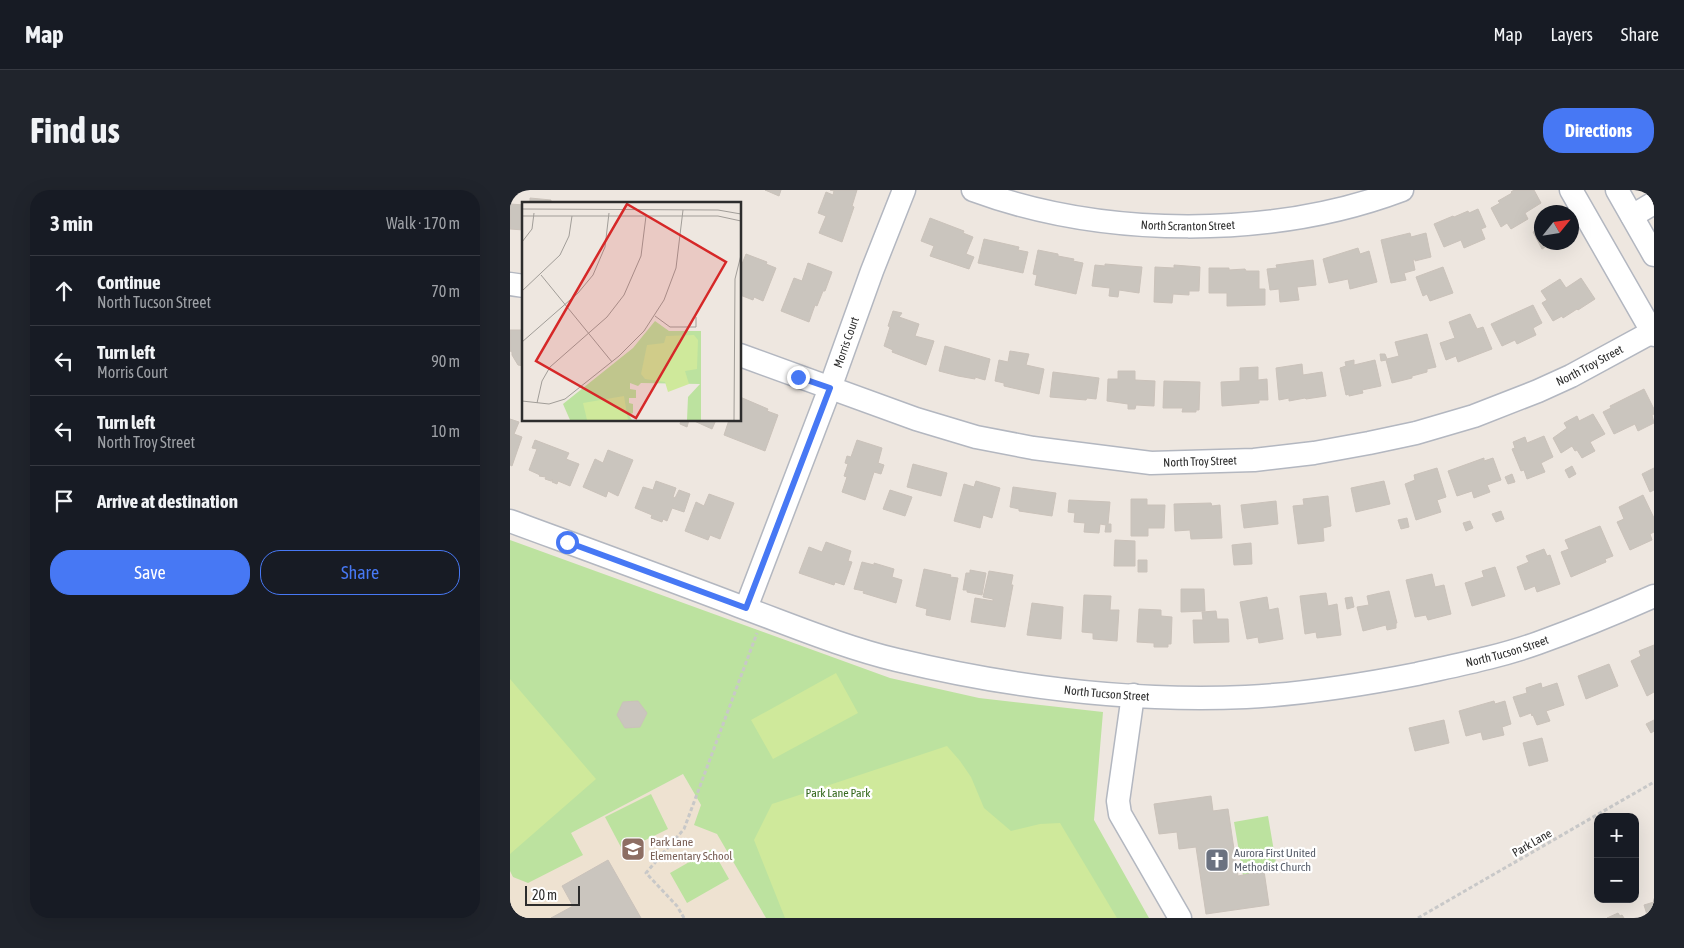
<!DOCTYPE html>
<html lang="en">
<head>
<meta charset="utf-8">
<style>
  body { margin:0; font-family:"Asap Condensed",sans-serif; background:#20242c; color:#f1f3f6 }
  .controls { position:absolute; right:15px; bottom:15px; display:grid; overflow:hidden; border-radius:10px; box-shadow:0 5px 20px #0002 }
  .controls button { width:45px; height:45px; display:grid; place-items:center; padding:0; border:0; border-bottom:1px solid #363941; background:#171b24; color:#f1f3f6; font:25px sans-serif }
  .compass { position:absolute; left:1024px; top:15px; width:45px; height:45px; border-radius:50%; background:#171b24; box-shadow:0 5px 20px #0002; rotate:60deg }
  .scale { position:absolute; left:15px; bottom:12px; width:55px; box-sizing:border-box; padding-left:5px; border:2px solid #2d2d2d; border-top:0; font-size:14px; line-height:18px; white-space:nowrap; color:#2d2d2d; -webkit-text-stroke:4px #fff; paint-order:stroke }
  .stop { position:absolute; width:15px; height:15px; margin:-11px; border:4px solid #4778f4; border-radius:50%; background:#fff }
  .stop.end { background:#4778f4; border-color:#fff; box-shadow:0 1px 5px #0008 }
  .list { margin:0; padding:0; list-style:none }
  h2 { display:flex; justify-content:space-between; align-items:center; height:65px; margin:0; padding:0 20px; font-size:21px }
  h2 small { font-size:16px; font-weight:400; color:#9ea1a6 }
  .list li { display:grid; grid-template-columns:32px 1fr auto; gap:15px; align-items:center; box-sizing:border-box; height:70px; padding:0 20px; border-top:1px solid #363941 }
  .list b { display:block; font-size:19px; white-space:nowrap }
  .list p { margin:0; font-size:16px; white-space:nowrap; color:#9ea1a6 }
  .list em { font-size:16px; font-style:normal; color:#9ea1a6 }
  .actions { display:flex; gap:10px; padding:15px 20px }
  .actions a { flex:1; padding:11px 0; border:1px solid #4778f4; border-radius:20px; text-align:center; font-size:18px; color:#4778f4 }
  .actions .main { background:#4778f4; color:#fff }
  .icon { flex:none; width:28px; height:28px; fill:none; stroke:currentColor; stroke-width:2; stroke-linecap:round; stroke-linejoin:round }
  .map { position:relative; flex:none; width:1144px; height:728px; overflow:hidden; border-radius:20px }
  header { display:flex; align-items:center; gap:30px; box-sizing:border-box; height:70px; padding:0 25px; background:#171b24; border-bottom:1px solid #363941 }
  header strong { font-size:24px }
  nav { display:flex; gap:28px; margin-inline-start:auto; font-size:18px }
  .intro { display:flex; align-items:center; justify-content:space-between; box-sizing:border-box; height:120px; padding:0 30px }
  h1 { margin:0; font-size:35px }
  .button { padding:12px 22px; border-radius:20px; background:#4778f4; color:#fff; font-size:18px; font-weight:700 }
  main { display:flex; gap:30px; padding:0 30px }
  aside { flex:1; background:#171b24; border-radius:20px; box-shadow:0 5px 20px #0002 }
  .map>svg:first-child { display:block }
  .education { fill:#eee2d1 }
  .green { fill:#bce29f }
  .pitch { fill:#cfe99b }
  .building { fill:#cac5be; stroke:#cac2ba }
  .lines { fill:none; stroke-linecap:round; stroke-linejoin:round }
  .minor-casing { stroke:#b3b7c0; stroke-width:25 }
  .path { stroke:#c8c8c8; stroke-width:3; stroke-dasharray:4 2.5; stroke-linecap:butt }
  .minor { stroke:#fff; stroke-width:22 }
  .route { stroke:#4778f4; stroke-width:6 }
  .labels { text-anchor:middle; dominant-baseline:central; stroke-width:4.5; stroke-linejoin:round; paint-order:stroke }
  .street-label { font-size:12px; fill:#2d2d2d; stroke:#fff }
  .park-label { font-size:12px; fill:#35691e; stroke:#fff }
  .education-label { font-size:12px; fill:#785e54; stroke:#fff; text-anchor:start }
  .worship-label { font-size:12px; fill:#5b616d; stroke:#fff; text-anchor:start }
  .inset-road { fill:none; stroke:#a19d98; stroke-width:1 }
  .view { fill:#d62828; fill-opacity:0.15; stroke:#d62828; stroke-width:2.5 }
  .inset-edge { fill:none; stroke:#2d2d2d; stroke-width:2.5 }
</style>
</head>
<body>
<header>
<strong>Map</strong>
<nav><a>Map</a><a>Layers</a><a>Share</a></nav>
</header>
<div class="intro"><h1>Find us</h1><a class="button">Directions</a></div>
<main>
<aside>
<h2>3 min<small>Walk · 170 m</small></h2>
<ul class="list">
<li><svg class="icon" aria-label="ahead" viewBox="0 0 24 24"><path d="M12 20V5M6 11l6-6 6 6"/></svg><div><b>Continue</b><p>North Tucson Street</p></div><em>70 m</em></li>
<li><svg class="icon" aria-label="left" viewBox="0 0 24 24"><path d="M17 20v-9H6M10 6l-5 5 5 5"/></svg><div><b>Turn left</b><p>Morris Court</p></div><em>90 m</em></li>
<li><svg class="icon" aria-label="left" viewBox="0 0 24 24"><path d="M17 20v-9H6M10 6l-5 5 5 5"/></svg><div><b>Turn left</b><p>North Troy Street</p></div><em>10 m</em></li>
<li><svg class="icon" aria-label="arrive" viewBox="0 0 24 24"><path d="M6 21V4h12l-3 4 3 4H6"/></svg><div><b>Arrive at destination</b></div></li>
</ul>
<div class="actions"><a class="main">Save</a><a>Share</a></div>
</aside>
<div class="map">
<svg width="1144" height="728" viewBox="0 0 1144 728">
  <rect width="100%" height="100%" fill="#eee7e0"/>
  <!-- education -->
  <path class="education" d="M173,584L256,728H0V675Z"/>
  <!-- green -->
  <path class="green" d="M0,350L380,488L469,508L593,522L584,630L639,728H256L207,644L184,635L191,615L173,584L61,643L73,665L18,693L3,687L0,681Z
    M141,604L158,639L113,661L95,627Z
    M758,626L767,679L733,685L724,632Z
    M202,659L219,689L177,713L160,683Z"/>
  <!-- pitch -->
  <path class="pitch" d="M326,483L348,523L263,569L241,530Z
    M0,489L86,589L0,664Z
    M437,556L450,571L461,587L474,618L501,641L530,634L550,633L607,728H275L244,650L262,614Z"/>
  <!-- building -->
  <path class="building" d="M255,0H271L269,6Z
    M320,0H347L342,16L344,17L332,52L309,43L316,26L308,23L316,2L323,5L324,1Z
    M1004,0H1024L1031,13L1015,23L1018,29L1001,39L997,33L991,37L981,18L990,13L988,11L1002,3L1001,2Z
    M20,8L41,10V14H20Z
    M0,14L14,15V40L0,39Z
    M968,19L976,37L971,39L975,49L954,58L951,50L934,57L924,34L943,26L944,27L958,21L959,23Z
    M420,28L454,41L453,43L463,47L456,64L464,67L459,79L420,66L424,56L411,51Z
    M1032,37V52H1044L1032,59L1023,42Z
    M900,43L901,47L916,43L921,67L905,71V69L903,70L905,80L894,83L896,90L881,93L871,50Z
    M474,49L509,57L508,60L518,62L513,83L468,73Z
    M848,58L850,64L859,61L867,92L840,99L838,89L819,93L813,69Z
    M528,60L548,64V66L564,69L563,71L573,73L566,104L525,95L527,85L523,84Z
    M236,64L257,72L256,74L266,78L253,111L244,107L243,110L230,105V79Z
    M803,70L806,95L787,97L789,110L770,112L769,99L760,100L757,79L767,78L766,75Z
    M298,73L322,82L315,101H313L307,116L305,115L299,132L271,121L284,88L292,91Z
    M595,74L632,77L629,103L609,100L608,107L599,106L600,98L582,96L585,75L595,76Z
    M664,75L690,77L689,101H679V105L663,104L662,113L644,112L645,77L664,78Z
    M933,77L943,103L920,111L917,104L913,106L906,87Z
    M699,78H719V80L735,79L736,81H749V99H755V115L717,116V103H699Z
    M1071,88L1085,109L1068,120L1067,119L1053,128L1052,126L1043,131L1032,113L1037,110L1031,101L1050,89L1056,98Z
    M1023,115L1032,133L1023,138L1026,145L1007,154L1005,150L992,156L981,134Z
    M383,121L392,123L389,127L409,134L405,146L424,151L416,175L382,162L383,160L374,156L380,137L378,136Z
    M960,124L967,139L973,137L982,159L948,172L946,166L936,170L930,153L945,148L939,132Z
    M0,140H14V176L8,175L2,165V162L0,161Z
    M917,144L926,177L917,179V182L902,186V188L882,193L876,170L871,171L870,164H875L877,169L889,166L885,152Z
    M435,156L480,169L475,190L465,187V189L448,186L429,181Z
    M500,161L519,164L516,175L534,179L529,204L494,196V193L485,191L489,170L498,172Z
    M844,170V175L865,170L871,196L852,200L853,203L839,206V204L836,205L830,178L836,176L835,172Z
    M792,174L793,185L812,182L816,206L796,209L795,208L779,211V208L769,210L766,178Z
    M748,177V190L757,189L758,210H749V213L712,216L711,192L730,191V178Z
    M608,181H625V190L645,191L644,216L626,215L625,219H618V214L597,211L598,189H608Z
    M543,182L589,188L586,209L577,208L576,210L540,207Z
    M654,191L690,192L689,220H686V222H672L673,218H653Z
    M1134,199L1144,219V224L1142,225L1144,233L1128,241L1125,234L1104,244L1093,222L1101,218L1100,216Z
    M230,207L258,219L257,221L268,225L255,261L214,245L219,230H230Z
    M1083,224L1095,244L1080,252L1085,261L1072,268L1067,260L1065,261L1062,256L1051,263L1043,248L1057,238L1054,233L1067,226L1069,231Z
    M0,229L9,232L4,244L12,247L2,276L0,275Z
    M171,230H179L177,237L170,234Z
    M182,230H206L202,239Z
    M1034,246L1043,267L1031,273L1035,282L1017,289L1014,280L1011,281L1002,259L1005,258L1003,252L1015,247L1017,253Z
    M25,250L59,263L56,269L69,274L60,296L48,291L47,294L42,292V289L41,291L35,289L36,287L29,286L30,285L19,280L27,259L22,258Z
    M347,250L372,258L368,273L374,275L371,284L364,282L355,310L332,302L337,287L334,286L338,274L335,273L337,266L341,267Z
    M98,260L123,270L108,306L98,301L96,307L73,297L85,269L93,273Z
    M974,268V271L983,268L991,290L977,295L980,302L964,308L962,301L947,306L938,281Z
    M403,274L437,283L431,306L397,297Z
    M1062,276L1066,284L1059,288L1055,280Z
    M927,278L936,307L927,310L931,322L906,330L895,294L905,290L904,285Z
    M1144,278V300L1140,302L1132,284Z
    M1002,284L1005,292L998,294L995,287Z
    M146,291L166,298L163,307L165,308L169,300L180,304L174,322L162,318L157,331L153,329L152,332L141,328L142,325L125,318L133,297L143,300Z
    M466,291L490,298L482,328L473,325L470,338L444,331L454,294L464,297Z
    M874,291L880,314L846,322L841,298Z
    M503,297L546,303L542,326L509,321V319L500,317Z
    M380,300L402,307L395,326L373,319Z
    M199,304L224,313L210,349L200,345L198,350L175,341L186,312L194,316Z
    M1133,305L1144,328V342L1140,344L1142,350L1120,360L1107,332L1114,329L1109,317Z
    M818,306L821,336L813,338L814,351L788,354L783,316L794,315L793,309Z
    M621,309H637V315H655L654,338H638V346H621Z
    M559,310L600,312L598,334H601V342H595L596,335L590,334L589,343L574,342L575,333L564,332L565,323L558,322Z
    M766,311L768,334L734,338L731,315Z
    M701,313L702,316L710,315L712,348L681,349L680,340L665,341L664,314Z
    M991,321L994,329L986,332L982,324Z
    M897,328L899,337L891,339L888,330Z
    M960,331L963,338L956,341L953,333Z
    M1090,336L1103,366L1095,369L1096,372L1061,387L1051,362L1059,359L1055,350Z
    M605,350L625,351V376H604Z
    M316,352L341,361L338,371L342,372L334,395L325,392L324,395L289,383L299,357L312,362Z
    M741,353L742,374L724,375L722,355Z
    M1034,359L1037,366L1040,365L1050,394L1027,402L1025,396L1015,400L1007,377L1019,372L1016,366Z
    M628,370H637V382H628Z
    M352,372L364,375V373L384,379L382,387L392,390L386,413L353,403L354,401L344,399Z
    M985,377L995,406L962,416L955,393L974,387L972,381Z
    M414,379L441,385L440,387L448,388L440,430L416,425L417,419L406,416Z
    M460,380L476,383L472,405L457,402V400H453L456,383H460Z
    M479,381L503,385L501,395H503L495,437L461,432L465,408L483,411V409L473,407Z
    M922,384L925,397L934,395L941,424L918,430L916,425L905,427L896,390Z
    M671,399H694L695,421L671,422Z
    M879,401L887,433H886V438L877,440L876,435L853,441L847,417L859,415L857,406Z
    M816,403L818,416L827,414L831,445L807,448L806,442L795,444L790,406Z
    M574,405L601,406L600,420H609L607,451L583,449V443L572,442Z
    M757,407L759,420L768,418L773,449L749,453L748,447L737,449L730,412Z
    M842,407L844,417L837,419L835,408Z
    M522,413L553,417L551,449L517,445Z
    M629,419L651,420V426L662,427L661,454H658V457H644V453L627,452Z
    M706,421L707,429H718L719,452L684,453L683,430H693L692,422Z
    M1144,455V502L1137,506L1121,471L1131,466L1129,461Z
    M1099,474L1108,496L1076,509L1068,486Z
    M1031,493L1032,498L1047,493L1054,515L1036,521L1040,531L1027,535L1023,525L1022,526L1021,523L1010,527L1003,507L1017,503L1016,498Z
    M128,511L137,523L130,537L115,538L107,525L113,512Z
    M984,511L985,514L995,511L1001,534L992,537L994,545L973,550L971,542L956,546L949,521Z
    M934,530L939,553L905,561L899,538Z
    M1144,530V541L1141,543L1136,534Z
    M1032,548L1038,571L1019,576L1013,553Z
    M701,606L703,621L718,619L728,686L754,681L759,715L696,724L686,657L669,659L667,642L649,644L644,614Z
    M98,670L131,728H41L63,716L52,696Z
    M1144,712V728H1138L1134,715Z
    M1108,723L1110,726L1112,725L1114,728H1097Z"/>
  <g class="lines">
    <!-- minor casing -->
    <g class="minor-casing">
      <g id="minor">
        <path id="s1" d="M463,0C593,48 762,49 892,0"/>
        <path d="M1061,0L1144,145"/>
        <path d="M1107,0L1144,65"/>
        <path d="M1122,26L1144,13"/>
        <path d="M0,94L14,96"/>
        <path id="s2" d="M230,165L406,229L466,247L523,258L641,273L744,270L804,263L859,253L906,243L964,226L1028,201L1061,186L1142,142"/>
        <path id="s3" d="M0,331C76,359 153,387 229,416C281,435 333,457 387,470C500,497 619,512 736,507C793,504 851,495 907,484C947,475 989,467 1028,453C1067,439 1106,423 1144,406"/>
        <path id="s4" d="M236,418L320,198L362,81L394,0"/>
        <path d="M623,505L608,611L610,624L670,728"/>
      </g>
    </g>
    <!-- path -->
    <path class="path" d="M174,728L167,716L136,683L174,639L247,443
      M908,728L1144,592"/>
    <!-- minor -->
    <use href="#minor" class="minor"/>
  </g>
  <g class="lines">
    <!-- route -->
    <path class="route" d="M57,352L236,418L320,198L288,187"/>
  </g>
  <!-- icons -->
  <defs>
    <g id="school-square" transform="scale(1.25)"><rect x="-9" y="-9" width="18" height="18" rx="4" fill="#8d6e63" stroke="#fff"/><path d="M0-5L7-2L0 1L-7-2ZM-4 1L0 2.5L4 1V4Q0 6-4 4Z" fill="#fff"/></g>
    <g id="church-square" transform="scale(1.25)"><rect x="-9" y="-9" width="18" height="18" rx="4" fill="#6b7280" stroke="#fff"/><path d="M-1.2-6h2.4v3.5h3.3v2.4h-3.3V6h-2.4V-.1h-3.3v-2.4h3.3Z" fill="#fff"/></g>
  </defs>
  <g fill-rule="evenodd">
    <use href="#school-square" x="123" y="659"/>
    <use href="#church-square" x="707" y="670"/>
  </g>
  <g class="labels">
    <!-- street labels -->
    <g class="street-label">
      <text stroke="none"><textPath href="#s1" startOffset="219">North Scranton Street</textPath></text>
      <text stroke="none"><textPath href="#s4" startOffset="284">Morris Court</textPath></text>
      <text stroke="none"><textPath href="#s2" startOffset="881">North Troy Street</textPath></text>
      <text stroke="none"><textPath href="#s2" startOffset="476">North Troy Street</textPath></text>
      <text stroke="none"><textPath href="#s3" startOffset="1029">North Tucson Street</textPath></text>
      <text stroke="none"><textPath href="#s3" startOffset="624">North Tucson Street</textPath></text>
      <text transform="translate(1022 653) rotate(-30)">Park Lane</text>
    </g>
    <!-- park labels -->
    <g class="park-label">
      <text x="328" y="603">Park Lane Park</text>
    </g>
    <!-- education labels -->
    <g class="education-label">
      <text x="140" y="652">Park Lane<tspan x="140" dy="14">Elementary School</tspan></text>
    </g>
    <!-- worship labels -->
    <g class="worship-label">
      <text x="724" y="663">Aurora First United<tspan x="724" dy="14">Methodist Church</tspan></text>
    </g>
  </g>
  <!-- overview -->
  <g transform="translate(12 12)">
    <rect width="219" height="219" fill="#eee7e0"/>
    <path d="M133,119L147,129H179V218H165L166,195L178,182L119,181L116,184L108,181V187L114,188V196H107V201L111,202V211L107,213L110,218H48L41,202L111,146Z" fill="#bce29f"/>
    <path d="M172,133L176,138L175,167L163,169L167,182L146,190L143,180L123,177L119,172L125,143L142,141L144,134ZM102,194L106,218H65L61,201Z" fill="#cfe99b"/>
    <path class="inset-road" d="M0,7L196,8L219,12M0,14H196L219,19M0,40L10,27L12,11M19,73L90,160M0,89L38,53L47,34L50,14M133,114L148,125H174V115M0,140L56,91L71,73L83,45L87,11M0,199L27,202L43,197L97,154L122,129L142,98L154,66L161,8M15,201L20,179L28,165L85,115L102,93L119,54L124,14M212,218L213,77L219,53"/>
    <path class="view" d="M105,2L204,60L114,216L14,159Z"/>
    <rect width="219" height="219" class="inset-edge"/>
  </g>
</svg>
<div class="controls">
<button>+</button>
<button>−</button>
</div>
<svg class="compass" viewBox="-18 -18 36 36"><path d="M0-13l5 13h-10z" fill="#e53935"/><path d="M0 13l5-13h-10z" fill="#9ea1a6"/></svg>
<div class="scale">20 m</div>
<div class="stop" style="left:57px;top:352px"></div>
<div class="stop end" style="left:288px;top:187px"></div>
</div>
</main>
</body>
</html>
